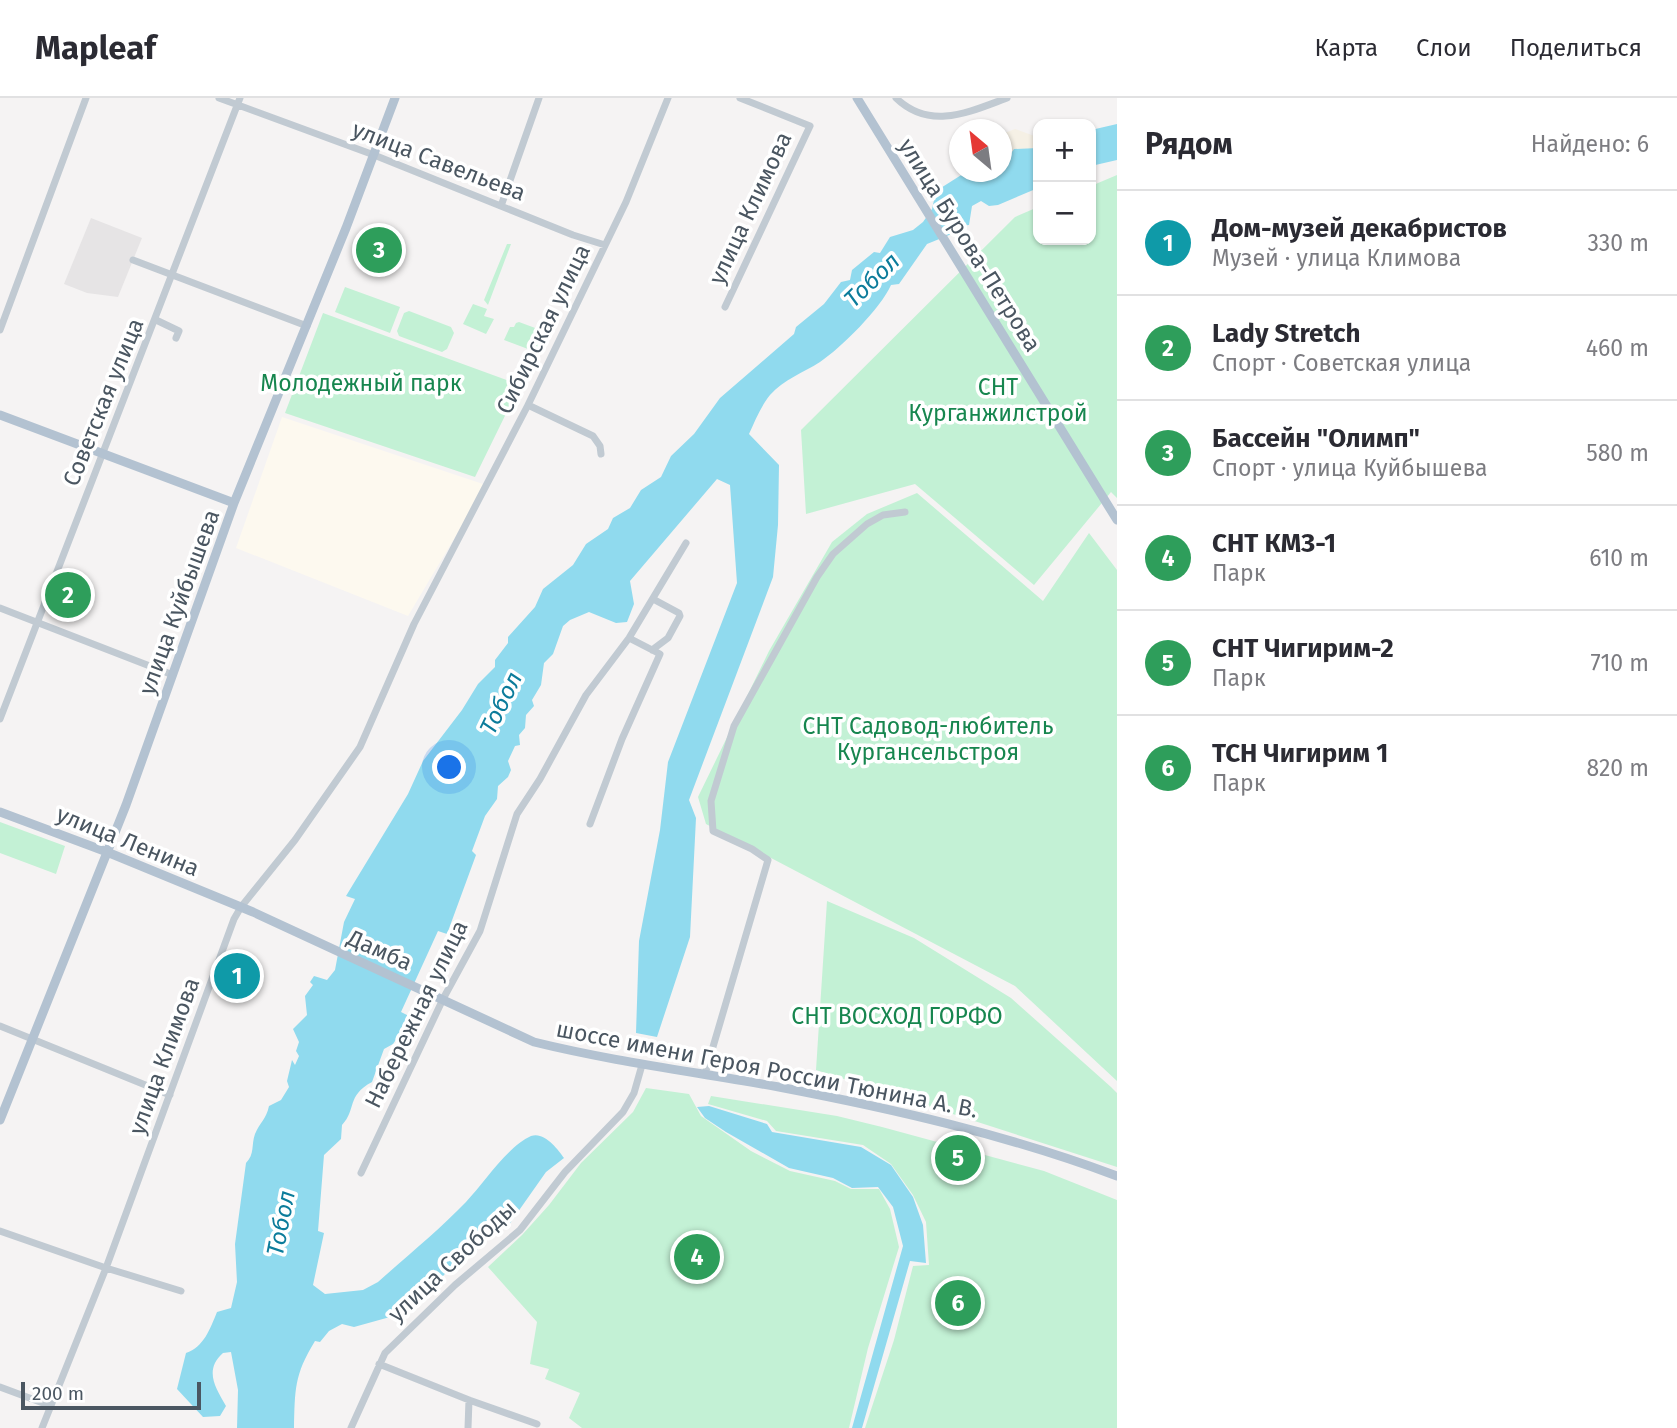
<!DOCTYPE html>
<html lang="ru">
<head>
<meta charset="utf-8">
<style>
  body { margin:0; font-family:"Fira Sans",sans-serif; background:#f2f2f3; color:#2b2b33 }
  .controls { position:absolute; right:21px; top:21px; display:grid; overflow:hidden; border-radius:14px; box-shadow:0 2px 5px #0004 }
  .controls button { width:63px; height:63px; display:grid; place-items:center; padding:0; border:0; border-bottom:2px solid #e1e1e2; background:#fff; color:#2b2b33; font:35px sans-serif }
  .compass { position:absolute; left:949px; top:21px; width:63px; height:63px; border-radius:50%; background:#fff; box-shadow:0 2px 5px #0004; rotate:331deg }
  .scale { position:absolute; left:21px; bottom:18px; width:180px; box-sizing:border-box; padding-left:7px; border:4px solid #4a5661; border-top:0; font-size:19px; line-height:24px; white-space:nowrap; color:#4a5661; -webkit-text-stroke:5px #fff; paint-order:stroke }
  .you { position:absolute; left:450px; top:670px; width:24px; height:24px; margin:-18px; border:5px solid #fff; border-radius:50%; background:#1a73e8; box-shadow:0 0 0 10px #1a73e833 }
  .badge { display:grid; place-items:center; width:46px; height:46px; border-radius:50%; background:#ea580c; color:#fff; font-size:23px; font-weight:700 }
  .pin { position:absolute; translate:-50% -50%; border:4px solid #fff; box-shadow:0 2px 7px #0006 }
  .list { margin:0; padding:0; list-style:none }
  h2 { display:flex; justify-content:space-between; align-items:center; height:91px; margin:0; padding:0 28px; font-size:30px }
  h2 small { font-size:23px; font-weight:400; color:#7c7c81 }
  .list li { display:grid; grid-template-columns:46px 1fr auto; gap:21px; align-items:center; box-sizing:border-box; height:105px; padding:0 28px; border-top:2px solid #e1e1e2 }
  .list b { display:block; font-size:26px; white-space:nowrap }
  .list p { margin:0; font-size:23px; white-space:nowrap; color:#7c7c81 }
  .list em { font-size:23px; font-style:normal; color:#7c7c81 }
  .map { position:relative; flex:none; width:1117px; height:1330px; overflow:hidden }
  header { display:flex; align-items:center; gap:42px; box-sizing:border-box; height:98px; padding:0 35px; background:#fff; border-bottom:2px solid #e1e1e2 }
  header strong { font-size:33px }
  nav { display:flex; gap:38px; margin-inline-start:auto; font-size:24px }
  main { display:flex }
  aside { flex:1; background:#fff }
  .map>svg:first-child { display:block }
  .commercial { fill:#fdf9ef }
  .education { fill:#e6e4e5 }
  .green { fill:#c3f1d5 }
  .sand { fill:#f5f0e5 }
  .water { fill:#90daee }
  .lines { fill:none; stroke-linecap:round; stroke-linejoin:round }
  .minor { stroke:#c1cad2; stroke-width:7 }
  .major { stroke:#b3c2d1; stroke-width:9 }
  .labels { text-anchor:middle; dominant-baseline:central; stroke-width:7; stroke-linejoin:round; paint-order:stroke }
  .street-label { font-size:23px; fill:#4a5661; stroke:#fff }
  .park-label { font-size:23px; fill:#17864f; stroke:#fff }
  .water-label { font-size:24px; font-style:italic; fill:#0c7c9b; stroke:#fff }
</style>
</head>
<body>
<header>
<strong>Mapleaf</strong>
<nav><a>Карта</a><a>Слои</a><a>Поделиться</a></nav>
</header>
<main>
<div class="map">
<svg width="1117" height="1330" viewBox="0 0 1117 1330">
  <rect width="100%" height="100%" fill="#f5f3f3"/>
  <!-- commercial -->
  <path class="commercial" d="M282,319L486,387L408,518L236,450Z"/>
  <!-- education -->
  <path class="education" d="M91,120L142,140L118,199L87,195L64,186Z"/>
  <!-- green -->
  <path class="green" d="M1117,77V400L1111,394L1034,487L915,386L806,416L801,332L1015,119L1038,109V142H1091V88Z
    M507,146H511L488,207L484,202Z
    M345,189L400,209L390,235L335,214Z
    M473,206L487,211L484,218L494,221L486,236L463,226Z
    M409,213L451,229L454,235L447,251L442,254L399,238L397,233L404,215Z
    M323,215L520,287L475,379L285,315Z
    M519,224L546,234L536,254L504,242L510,229H514L516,225Z
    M917,395L1043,503L1089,435L1117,472V983L1015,888L706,726L698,699L769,553L832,444L867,416Z
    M0,724L65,748L56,776L0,755Z
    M827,803L914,840L1011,900L1111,989L1117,995V1069L816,972Z
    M646,990L689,996L701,1018L751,1053L790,1073L835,1083L851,1091H879L890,1111L899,1149L868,1250L849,1330H582L569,1320L580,1295L545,1281L549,1271L530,1266L537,1224L488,1169L522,1137L549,1107L581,1065L633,1014Z
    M711,998L837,1018L882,1029L1044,1073L1117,1102V1330H865L894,1242L913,1168L929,1167L926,1124L913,1097L891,1066L863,1047L776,1033L767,1023L708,1006Z"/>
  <!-- sand -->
  <path class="sand" d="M1015,31L1037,39L1036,51H1014L1007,61L1002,63V36Z"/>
  <!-- water -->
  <path class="water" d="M1117,26V62L1091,68V32Z
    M1038,50V82L1036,83L1038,90L998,107L989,108L981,103L972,108L969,127L959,128V133L927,146L899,186L891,187C881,210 841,250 820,264C803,275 784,281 770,297C761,308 755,323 749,336L779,367L778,427L773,479L689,702L696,720L690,839L657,939L636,935L639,843L660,732L668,664L737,485L730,387L717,381L630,483L634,506L627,524L616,525L589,514L570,522L563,528L553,556L544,565L541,587L532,602L534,608L526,617L525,630L519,637L520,647L515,648L508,663L511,672L508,679L498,688L497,701L485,718L472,753L476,757L447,836L438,833L401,914L411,919L393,946L384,951L372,984C346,998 357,1011 342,1027L341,1041L324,1057L318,1133L324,1135L313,1187L325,1196L363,1192L378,1184C407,1158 439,1132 466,1104C484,1085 508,1048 531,1038C544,1033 558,1051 564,1060L546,1074L508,1128L496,1131L481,1149L453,1167L423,1200L390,1219L354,1229L342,1226L329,1233L320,1244L315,1243C294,1277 295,1292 294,1330H237L238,1292L231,1254L223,1255C204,1272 215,1289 226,1308L220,1318L203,1319L177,1291L186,1255C204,1249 210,1231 217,1214L231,1210L237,1184L235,1146L246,1065C255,1056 251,1047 255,1036C260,1024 266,1022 269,1008L281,1002L289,989L287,983L292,962L295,967L299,958L296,953L299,944L293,931L307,917L305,898L313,887L310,884L314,878L327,882L335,872L344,824L355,801L346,798L408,696L423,663L462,612L478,586L495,569V562L508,545V539L535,509L543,491L573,467L586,446L608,431L613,420L630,410L641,392L661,379L671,358L694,336L720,300L794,236L796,229L824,206L841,184L850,182L852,172L874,154L880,155L890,139L913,132L923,124L932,111L936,93L966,74H1002V64L1007,61L1014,51Z
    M709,1008L767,1026L772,1034L861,1049L891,1067L913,1099L923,1127L926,1165L910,1163L862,1330H852L903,1148L893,1109L878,1089L852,1090L833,1080L789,1070L726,1034L705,1020L697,1009Z"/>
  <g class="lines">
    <!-- minor -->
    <path class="minor" d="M219,0L374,57L573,137L605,147
      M896,0C930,33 969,14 1007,0
      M501,108L539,0
      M133,162L307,228
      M725,209L810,28L740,0
      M156,222L179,233L176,240
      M0,232L86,0
      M528,307L593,338L600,348L601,356
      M0,510L173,577
      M652,552L668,540L680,518L679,515L653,501
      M0,621L240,0
      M590,726L622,641L660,556L629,540
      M0,928L170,997
      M705,976L768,762L752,751L713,733L711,703L734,628L817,479L833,456L867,426L883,417L905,414
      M361,1075L443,901L480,833L517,716L540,681L586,597L629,540L686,445
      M0,1133L106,1170L181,1193
      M379,1266L469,1302L537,1326
      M0,1289L51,1308
      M42,1330L106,1170L234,821L241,809L295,742L360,649L414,526L528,307L626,104L668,0
      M351,1330L385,1255L455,1187L520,1132L565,1074L623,1014L634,995L642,967
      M468,1330L469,1302"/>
    <!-- major -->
    <path class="major" d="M857,0L1117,422
      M0,317L234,405
      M0,714L107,754L253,814L534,944C615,964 697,974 779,989C894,1011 1008,1037 1117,1078
      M0,1022L126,707L234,405L346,130L395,0"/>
  </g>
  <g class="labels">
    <!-- street labels -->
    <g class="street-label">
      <text transform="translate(439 63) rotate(21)">улица Савельева</text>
      <text transform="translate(750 110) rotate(-65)">улица Климова</text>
      <text transform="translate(970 147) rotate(58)">улица Бурова-Петрова</text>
      <text transform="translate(543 231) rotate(-64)">Сибирская улица</text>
      <text transform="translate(103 304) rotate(-68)">Советская улица</text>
      <text transform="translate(179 504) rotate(-70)">улица Куйбышева</text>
      <text transform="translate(128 743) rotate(22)">улица Ленина</text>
      <text transform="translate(380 852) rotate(24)">Дамба</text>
      <text transform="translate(416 916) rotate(-64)">Набережная улица</text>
      <text transform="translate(164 958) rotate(-70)">улица Климова</text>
      <text transform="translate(767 971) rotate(11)">шоссе имени Героя России Тюнина А. В.</text>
      <text transform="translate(452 1163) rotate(-43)">улица Свободы</text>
    </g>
    <!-- park labels -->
    <g class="park-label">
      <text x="361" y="285">Молодежный парк</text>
      <text x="998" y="289">СНТ<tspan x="998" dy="26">Курганжилстрой</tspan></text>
      <text x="928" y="628">СНТ Садовод-любитель<tspan x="928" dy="26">Кургансельстроя</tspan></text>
      <text x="897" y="918">СНТ ВОСХОД ГОРФО</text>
    </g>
    <!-- water labels -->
    <g class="water-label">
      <text transform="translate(872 182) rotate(-44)">Тобол</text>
      <text transform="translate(501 605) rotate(-64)">Тобол</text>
      <text transform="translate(281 1125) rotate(-79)">Тобол</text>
    </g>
  </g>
</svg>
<div class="controls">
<button>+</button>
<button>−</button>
</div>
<svg class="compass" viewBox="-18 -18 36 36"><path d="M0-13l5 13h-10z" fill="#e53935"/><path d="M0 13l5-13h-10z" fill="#7c7c81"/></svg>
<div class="scale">200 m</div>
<div class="you"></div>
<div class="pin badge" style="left:237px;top:878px;background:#0f9aa8">1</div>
<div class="pin badge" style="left:68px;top:497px;background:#2e9e5b">2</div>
<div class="pin badge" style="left:379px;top:152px;background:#2e9e5b">3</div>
<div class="pin badge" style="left:697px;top:1159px;background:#2e9e5b">4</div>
<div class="pin badge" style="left:958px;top:1060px;background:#2e9e5b">5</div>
<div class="pin badge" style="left:958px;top:1205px;background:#2e9e5b">6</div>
</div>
<aside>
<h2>Рядом<small>Найдено: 6</small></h2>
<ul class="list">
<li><span class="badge" style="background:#0f9aa8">1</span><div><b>Дом-музей декабристов</b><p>Музей · улица Климова</p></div><em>330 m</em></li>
<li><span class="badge" style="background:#2e9e5b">2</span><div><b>Lady Stretch</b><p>Спорт · Советская улица</p></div><em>460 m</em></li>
<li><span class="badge" style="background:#2e9e5b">3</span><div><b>Бассейн &quot;Олимп&quot;</b><p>Спорт · улица Куйбышева</p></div><em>580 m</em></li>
<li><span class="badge" style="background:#2e9e5b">4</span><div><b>СНТ КМЗ-1</b><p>Парк</p></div><em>610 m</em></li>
<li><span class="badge" style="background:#2e9e5b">5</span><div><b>СНТ Чигирим-2</b><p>Парк</p></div><em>710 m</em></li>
<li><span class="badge" style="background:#2e9e5b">6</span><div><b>ТСН Чигирим 1</b><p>Парк</p></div><em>820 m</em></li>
</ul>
</aside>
</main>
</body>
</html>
